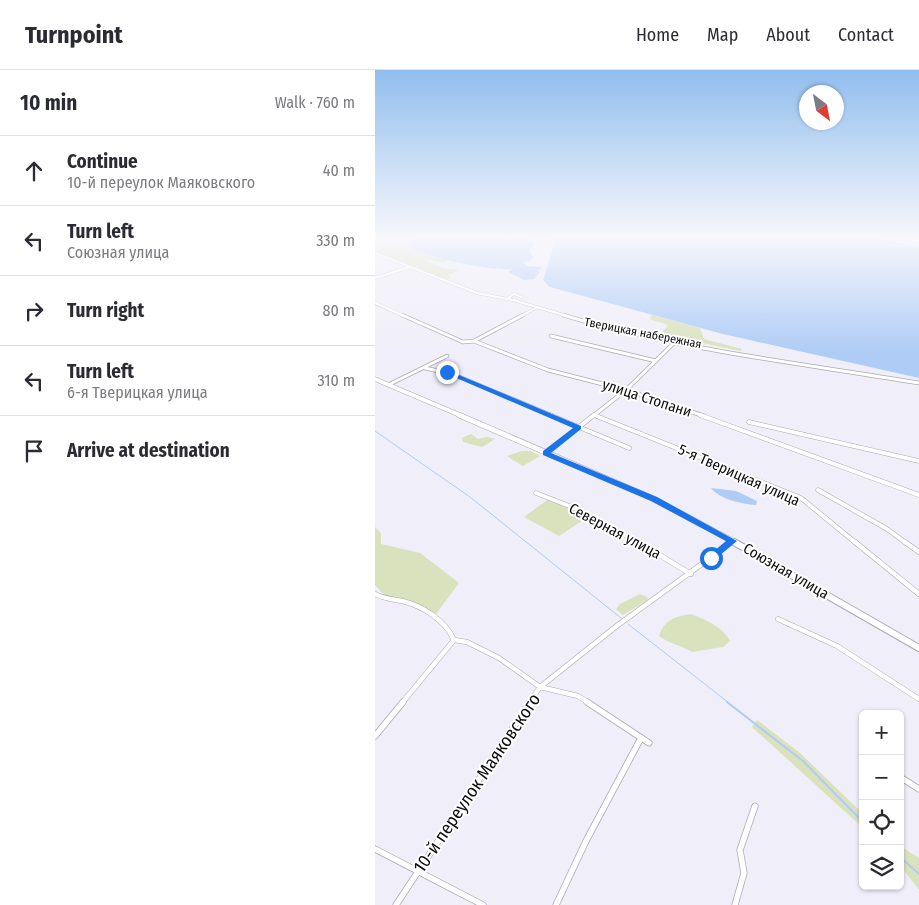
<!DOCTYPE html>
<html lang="en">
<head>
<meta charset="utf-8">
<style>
  body { margin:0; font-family:"Fira Sans Condensed",sans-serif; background:#f2f2f3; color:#2b2b33 }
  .controls { position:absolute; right:15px; bottom:15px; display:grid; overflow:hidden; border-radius:8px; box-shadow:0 1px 4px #0004 }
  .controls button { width:45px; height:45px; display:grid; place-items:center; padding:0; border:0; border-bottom:1px solid #e1e1e2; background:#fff; color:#2b2b33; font:25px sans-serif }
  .compass { position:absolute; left:424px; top:15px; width:45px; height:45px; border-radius:50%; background:#fff; box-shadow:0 1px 4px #0004; rotate:148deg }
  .stop { position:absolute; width:15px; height:15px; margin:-11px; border:4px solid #1a73e8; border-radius:50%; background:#fff }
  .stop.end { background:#1a73e8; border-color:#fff; box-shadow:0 1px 5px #0008 }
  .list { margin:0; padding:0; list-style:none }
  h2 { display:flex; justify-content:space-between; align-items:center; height:65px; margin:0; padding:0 20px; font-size:21px }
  h2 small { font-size:16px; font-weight:400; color:#7c7c81 }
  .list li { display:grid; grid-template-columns:32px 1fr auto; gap:15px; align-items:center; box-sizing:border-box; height:70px; padding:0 20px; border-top:1px solid #e1e1e2 }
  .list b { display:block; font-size:19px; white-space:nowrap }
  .list p { margin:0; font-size:16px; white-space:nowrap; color:#7c7c81 }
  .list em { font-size:16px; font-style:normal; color:#7c7c81 }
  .icon { flex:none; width:28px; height:28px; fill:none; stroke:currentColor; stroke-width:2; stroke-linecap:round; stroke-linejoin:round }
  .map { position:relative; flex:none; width:544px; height:835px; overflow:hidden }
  header { display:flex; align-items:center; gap:30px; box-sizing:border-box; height:70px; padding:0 25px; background:#fff; border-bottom:1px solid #e1e1e2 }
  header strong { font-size:24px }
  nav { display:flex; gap:28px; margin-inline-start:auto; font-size:18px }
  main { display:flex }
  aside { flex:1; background:#fff }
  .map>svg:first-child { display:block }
  .green { fill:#d9e2bd }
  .water { fill:#aeccf6 }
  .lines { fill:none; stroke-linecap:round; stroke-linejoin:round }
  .stream-far1 { stroke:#aeccf6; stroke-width:1 }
  .stream { stroke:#aeccf6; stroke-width:2 }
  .street-far4-casing { stroke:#aba9b2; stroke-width:3 }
  .street-far3-casing { stroke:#aba9b2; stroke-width:4.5 }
  .street-far2-casing { stroke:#aba9b2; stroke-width:5 }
  .street-far1-casing { stroke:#aba9b2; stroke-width:5.5 }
  .street-casing { stroke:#aba9b2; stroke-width:7 }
  .secondary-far2-casing { stroke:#aba9b2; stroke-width:5 }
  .secondary-far1-casing { stroke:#aba9b2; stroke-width:6 }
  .secondary-casing { stroke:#aba9b2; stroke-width:8 }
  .street-far4 { stroke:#fff; stroke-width:2.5 }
  .street-far3 { stroke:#fff; stroke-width:3 }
  .street-far2 { stroke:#fff; stroke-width:4 }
  .street-far1 { stroke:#fff; stroke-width:4.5 }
  .street { stroke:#fff; stroke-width:5.5 }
  .secondary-far2 { stroke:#fff; stroke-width:4 }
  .secondary-far1 { stroke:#fff; stroke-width:5 }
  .secondary { stroke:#fff; stroke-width:6 }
  .route { fill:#1a73e8 }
  .labels { text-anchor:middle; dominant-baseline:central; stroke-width:4; stroke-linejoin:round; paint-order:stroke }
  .far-street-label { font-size:12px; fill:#0e0e11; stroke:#fff }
  .street-label { font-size:15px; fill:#0e0e11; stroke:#fff }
  .near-street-label { font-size:18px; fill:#0e0e11; stroke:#fff }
</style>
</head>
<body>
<header>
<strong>Turnpoint</strong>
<nav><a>Home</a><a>Map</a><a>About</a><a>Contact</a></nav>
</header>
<main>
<aside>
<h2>10 min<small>Walk · 760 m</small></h2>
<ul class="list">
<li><svg class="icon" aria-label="ahead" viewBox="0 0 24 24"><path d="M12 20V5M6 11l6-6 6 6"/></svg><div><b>Continue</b><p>10-й переулок Маяковского</p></div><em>40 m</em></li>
<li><svg class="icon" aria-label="left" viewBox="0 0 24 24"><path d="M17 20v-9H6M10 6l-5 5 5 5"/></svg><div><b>Turn left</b><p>Союзная улица</p></div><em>330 m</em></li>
<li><svg class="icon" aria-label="right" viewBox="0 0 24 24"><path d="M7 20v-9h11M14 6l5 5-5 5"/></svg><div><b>Turn right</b></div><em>80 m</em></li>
<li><svg class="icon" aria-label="left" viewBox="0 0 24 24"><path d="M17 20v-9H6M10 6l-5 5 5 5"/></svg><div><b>Turn left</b><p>6-я Тверицкая улица</p></div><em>310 m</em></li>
<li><svg class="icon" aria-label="arrive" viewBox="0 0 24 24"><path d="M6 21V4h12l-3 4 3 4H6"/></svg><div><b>Arrive at destination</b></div></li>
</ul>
</aside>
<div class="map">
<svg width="544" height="835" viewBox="0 0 544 835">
  <rect width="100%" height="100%" fill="#f0eef8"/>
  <!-- green -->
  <path class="green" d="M4,170L12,173L31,175L74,189L69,193L49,189L67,198L85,200L73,205L76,208L68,210L0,182V171Z
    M277,245L325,258L329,269L367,279L365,281L286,264L293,255L274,249Z
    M96,364L103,369L112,367L120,369L107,377L88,372L87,368Z
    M147,381H156L165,386L148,396L132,386Z
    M172,430L182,432L210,449L184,466L149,447Z
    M0,457L6,463V474L45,483L84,513L61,544L34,530L11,527L0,515Z
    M265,524L272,527L273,530L248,545L241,539L245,534Z
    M316,544C331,550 347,556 355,571L348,577L317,582C306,575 295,574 284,566C289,550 301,546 316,544Z
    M382,650L425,683L488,744V758L377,657Z
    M525,776L544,788V820L525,795Z"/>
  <!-- water -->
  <path class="water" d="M46,166H143L157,169L161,173L154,180L158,187L155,191L148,192L152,196L166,197L167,199L162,200L165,202L159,209L149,210L133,202L138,199C114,201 51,188 31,175Z
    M173,166H489L544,176V308L348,264L175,217L168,210L180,172Z
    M336,418L361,421L382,431L381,435C367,434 344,429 336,418Z"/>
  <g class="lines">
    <!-- stream-far1 -->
    <path class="stream-far1" d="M0,361L95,427L246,548
      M253,554L354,633"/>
    <!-- stream -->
    <path class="stream" d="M352,632L428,691L488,752
      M525,787L544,804"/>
    <!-- street-far4 casing -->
    <g class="street-far4-casing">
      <path id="street-far4" d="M544,167L542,170L544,172
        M0,183L102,223L138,230L192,246
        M0,208L35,197
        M132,229L139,224L147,227
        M0,233L29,246
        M146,246L161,238"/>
    </g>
    <!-- street-far3 casing -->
    <g class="street-far3-casing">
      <path id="street-far3" d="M27,245L88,272L99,271L173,300L251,320L329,346
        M188,245C303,280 425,293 544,313
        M176,266L281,291
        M99,271L148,245
        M50,298L77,304L178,346
        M13,315L72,286
        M219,345L222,346
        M218,346L251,320L302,270"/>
    </g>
    <!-- street-far2 casing -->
    <g class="street-far2-casing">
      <path id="street-far2" d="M175,345L254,378
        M219,345L426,428L481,473
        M325,345L544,425
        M374,352L544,391
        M171,383L219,345
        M443,420L512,459L531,473
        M161,423L202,439L265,473
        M355,473L358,471"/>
    </g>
    <!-- street-far1 casing -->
    <g class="street-far1-casing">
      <path id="street-far1" d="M263,472L316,504
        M480,472L544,524
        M530,472L544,482
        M0,524C9,529 17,529 27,531C48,536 70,550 79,570
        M403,549L462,576L544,629
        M79,570L92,572L124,588L165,617L203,626L214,633
        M27,633L79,570
        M154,633L165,617L243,555L357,472"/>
    </g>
    <!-- street casing -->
    <g class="street-casing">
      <path id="street" d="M212,632L274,673
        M0,666L28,632
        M525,707L544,719
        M0,779L108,835
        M21,835L155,632
        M181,835L211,771L266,668
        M360,835L369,803L365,780L380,736"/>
    </g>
    <!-- secondary-far2 casing -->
    <g class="secondary-far2-casing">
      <path id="secondary-far2" d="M0,309L87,346"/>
    </g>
    <!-- secondary-far1 casing -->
    <g class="secondary-far1-casing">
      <path id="secondary-far1" d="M84,345L279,429L361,473"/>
    </g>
    <!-- secondary casing -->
    <g class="secondary-casing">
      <path id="secondary" d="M359,472L544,578"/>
    </g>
    <!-- street-far4 -->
    <use href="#street-far4" class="street-far4"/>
    <!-- street-far3 -->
    <use href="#street-far3" class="street-far3"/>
    <!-- street-far2 -->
    <use href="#street-far2" class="street-far2"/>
    <!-- street-far1 -->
    <use href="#street-far1" class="street-far1"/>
    <!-- street -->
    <use href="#street" class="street"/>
    <!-- secondary-far2 -->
    <use href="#secondary-far2" class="secondary-far2"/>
    <!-- secondary-far1 -->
    <use href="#secondary-far1" class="secondary-far1"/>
    <!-- secondary -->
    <use href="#secondary" class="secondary"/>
  </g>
  <!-- sky -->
  <linearGradient id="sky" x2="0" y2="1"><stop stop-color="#91beee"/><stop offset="0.59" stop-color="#f8f7fc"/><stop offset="1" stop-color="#f8f7fc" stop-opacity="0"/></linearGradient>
  <rect width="544" height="283" fill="url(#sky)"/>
  <!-- route -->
  <path class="route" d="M72,300L206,356V359L176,383L282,427L362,471L339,490H333V486L351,471L276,431L168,385V381L198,358L70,303Z"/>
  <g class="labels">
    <!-- far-street labels -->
    <g class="far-street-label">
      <text transform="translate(268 263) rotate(11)">Тверицкая набережная</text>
    </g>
    <!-- street labels -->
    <g class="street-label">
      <text transform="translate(272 328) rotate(18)">улица Стопани</text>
      <text transform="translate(364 405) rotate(24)">5-я Тверицкая улица</text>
      <text transform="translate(240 461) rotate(28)">Северная улица</text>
      <text transform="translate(411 501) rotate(30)">Союзная улица</text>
    </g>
    <!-- near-street labels -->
    <g class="near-street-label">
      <text transform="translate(102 713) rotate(-56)">10-й переулок Маяковского</text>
    </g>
  </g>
</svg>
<div class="controls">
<button>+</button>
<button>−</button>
<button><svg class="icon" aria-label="locate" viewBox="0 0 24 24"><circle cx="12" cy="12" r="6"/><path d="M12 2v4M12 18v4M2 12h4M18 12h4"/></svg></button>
<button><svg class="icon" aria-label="layers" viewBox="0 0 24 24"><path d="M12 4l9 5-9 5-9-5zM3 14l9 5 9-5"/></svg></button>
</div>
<svg class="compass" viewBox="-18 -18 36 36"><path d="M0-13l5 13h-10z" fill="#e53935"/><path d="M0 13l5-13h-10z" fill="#7c7c81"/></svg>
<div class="stop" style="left:336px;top:488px"></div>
<div class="stop end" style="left:72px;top:302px"></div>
</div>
</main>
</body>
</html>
